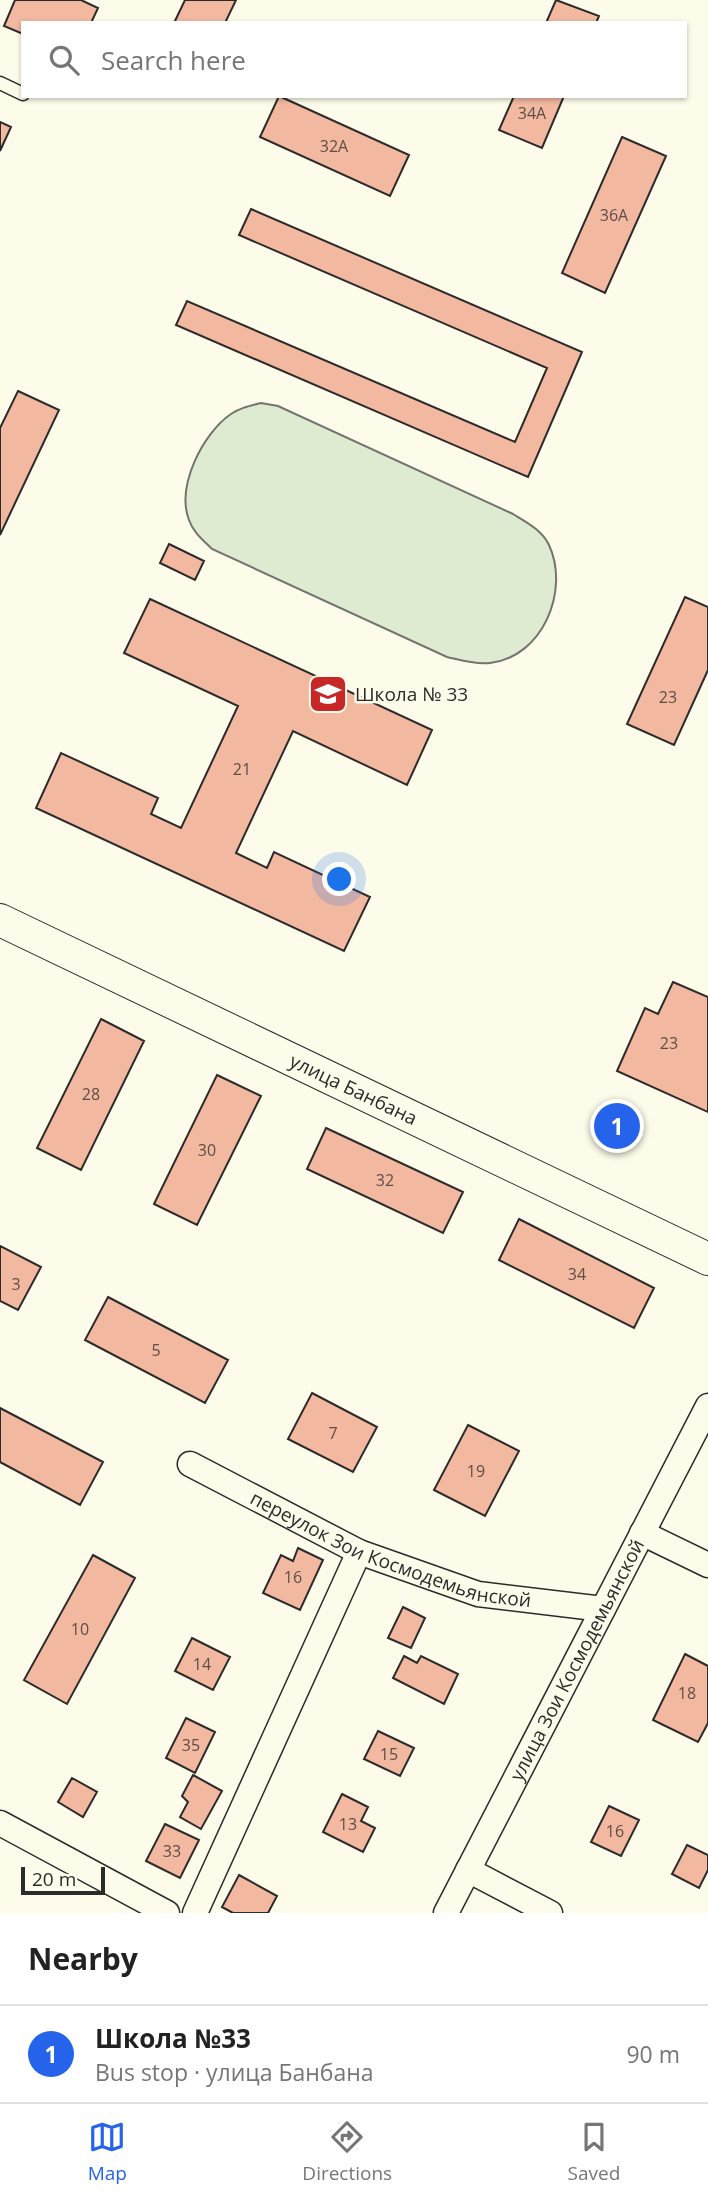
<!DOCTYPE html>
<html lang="en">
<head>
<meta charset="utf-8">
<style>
  body { margin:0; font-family:"Open Sans",sans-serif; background:#f6f6f6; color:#222 }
  .scale { position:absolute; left:21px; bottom:18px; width:84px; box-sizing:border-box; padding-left:7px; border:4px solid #2b2b2b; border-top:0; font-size:19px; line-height:24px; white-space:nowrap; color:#2b2b2b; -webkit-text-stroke:5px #fdfbea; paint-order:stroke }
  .you { position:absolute; left:340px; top:880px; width:24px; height:24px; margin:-18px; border:5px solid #fff; border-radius:50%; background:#1a73e8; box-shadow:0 0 0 10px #1a73e833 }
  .badge { display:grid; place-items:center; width:46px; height:46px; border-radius:50%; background:#2563eb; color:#fff; font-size:23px; font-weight:700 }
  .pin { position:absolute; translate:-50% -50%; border:4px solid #fff; box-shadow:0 2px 7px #0006 }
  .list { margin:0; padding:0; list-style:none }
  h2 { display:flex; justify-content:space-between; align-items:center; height:91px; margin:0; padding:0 28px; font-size:30px }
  h2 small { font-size:23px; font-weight:400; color:#767676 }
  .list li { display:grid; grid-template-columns:46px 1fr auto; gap:21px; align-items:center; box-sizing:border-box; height:98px; padding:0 28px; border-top:2px solid #e0e0e0 }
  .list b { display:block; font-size:26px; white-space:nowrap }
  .list p { margin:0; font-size:23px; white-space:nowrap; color:#767676 }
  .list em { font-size:23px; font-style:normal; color:#767676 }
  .icon { flex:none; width:38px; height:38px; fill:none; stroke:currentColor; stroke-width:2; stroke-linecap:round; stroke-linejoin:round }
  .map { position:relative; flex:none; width:708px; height:1913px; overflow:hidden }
  .search { position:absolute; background:#fff; box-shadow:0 2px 5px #0004; left:21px; right:21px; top:21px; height:77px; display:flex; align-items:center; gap:18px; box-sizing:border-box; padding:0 24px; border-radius:0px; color:#767676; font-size:26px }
  .sheet { height:189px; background:#fff }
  nav { display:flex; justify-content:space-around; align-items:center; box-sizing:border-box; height:98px; border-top:2px solid #e0e0e0; background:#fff; font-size:19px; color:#767676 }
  nav a { display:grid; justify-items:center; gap:4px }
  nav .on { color:#2563eb }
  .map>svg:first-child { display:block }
  .green { fill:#deebd1; stroke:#74746e; stroke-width:2 }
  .building { fill:#f2b8a0; stroke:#2b2b2b; stroke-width:2 }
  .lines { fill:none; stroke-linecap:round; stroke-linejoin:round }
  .service-casing { stroke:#2b2b2b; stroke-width:15 }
  .minor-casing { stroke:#2b2b2b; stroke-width:27 }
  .tertiary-casing { stroke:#2b2b2b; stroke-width:34 }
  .service { stroke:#fdfbea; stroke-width:12 }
  .minor { stroke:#fdfbea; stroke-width:24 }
  .tertiary { stroke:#fdfbea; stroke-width:32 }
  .labels { text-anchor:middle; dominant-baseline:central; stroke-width:5; stroke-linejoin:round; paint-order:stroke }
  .number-label { font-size:16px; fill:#5d4e48 }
  .poi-label { font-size:19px; fill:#2b2b2b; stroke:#fdfbea; text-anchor:start }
  .street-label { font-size:19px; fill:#2b2b2b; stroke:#fdfbea }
</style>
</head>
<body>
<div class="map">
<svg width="708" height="1913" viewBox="0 0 708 1913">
  <rect width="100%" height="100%" fill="#fdfbea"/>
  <!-- green -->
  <path class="green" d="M261,403L278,406L513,514C526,522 542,530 549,545C570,590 543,657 490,663C476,665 460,660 447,657L212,549C203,540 193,532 189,520C176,486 203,433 231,414C240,408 249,406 261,403Z"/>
  <!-- building -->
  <path class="building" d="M15,0H81L98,8L91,23H23V34L4,26Z
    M185,0H236L225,23H174Z
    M556,0L599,16L596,23H546Z
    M279,96L409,155L390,196L260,137Z
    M514,96H564L542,148L499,130Z
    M0,122L11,127L0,151Z
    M622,137L666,156L605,293L562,273Z
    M251,209L582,352L528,477L176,325L187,301L515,442L547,368L239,235Z
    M18,391L59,410L0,535V428Z
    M169,544L204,561L195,580L160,563Z
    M685,597L708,607V670L674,745L627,724Z
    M150,599L432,730L407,785L293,731L236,853L267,868L274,852L370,897L344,951L36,808L61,753L158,798L151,814L181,828L238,706L124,653Z
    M673,982L708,997V1112L617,1071L645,1008L658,1014Z
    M101,1019L144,1041L81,1170L37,1148Z
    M217,1075L261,1096L197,1225L154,1204Z
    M326,1128L463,1192L443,1233L307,1169Z
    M519,1219L654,1288L634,1328L499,1260Z
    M0,1246L41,1267L18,1310L0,1301Z
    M108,1297L228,1360L205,1403L85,1340Z
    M312,1393L377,1427L353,1472L288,1439Z
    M0,1408L103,1462L80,1505L0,1462Z
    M468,1425L519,1451L485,1516L434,1490Z
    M298,1548L323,1560L300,1610L263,1593L281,1555L293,1561Z
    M93,1555L135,1578L67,1704L24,1680Z
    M403,1607L425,1618L411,1648L388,1638Z
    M192,1638L230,1657L213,1690L175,1671Z
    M685,1654L708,1666V1723L698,1742L653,1720Z
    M404,1656L417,1663L421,1656L458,1674L444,1704L393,1678Z
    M186,1718L215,1732L195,1773L166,1758Z
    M378,1731L414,1748L400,1776L364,1759Z
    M193,1775L222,1791L201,1829L180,1817L188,1802L182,1796Z
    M72,1778L97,1792L83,1817L58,1802Z
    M342,1794L368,1807L361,1821L375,1828L363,1852L323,1832Z
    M609,1806L639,1820L621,1856L591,1842Z
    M165,1824L199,1840L180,1878L146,1861Z
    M687,1845L708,1855V1870L699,1888L672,1874Z
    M239,1875L277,1896L268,1913H233L222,1907Z"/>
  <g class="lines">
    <!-- service casing -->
    <g class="service-casing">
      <path id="service" d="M0,83L23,94"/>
    </g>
    <!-- minor casing -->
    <g class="minor-casing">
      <g id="minor">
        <path id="s1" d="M190,1464L359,1552L478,1594L603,1609"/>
        <path d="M642,1533L708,1565"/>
        <path d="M0,1823L167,1913"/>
        <path d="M468,1870L550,1913"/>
        <path d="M195,1913L359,1552"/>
        <path id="s2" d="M446,1913L708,1406"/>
      </g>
    </g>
    <!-- tertiary casing -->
    <g class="tertiary-casing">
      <g id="tertiary">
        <path id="s3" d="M0,920L708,1259"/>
      </g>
    </g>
    <!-- service -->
    <use href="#service" class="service"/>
    <!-- minor -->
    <use href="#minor" class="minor"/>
    <!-- tertiary -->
    <use href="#tertiary" class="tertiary"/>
  </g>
  <!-- icons -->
  <defs>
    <g id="school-square" transform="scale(2.0125)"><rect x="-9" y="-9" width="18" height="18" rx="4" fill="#c62828" stroke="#fdfbea"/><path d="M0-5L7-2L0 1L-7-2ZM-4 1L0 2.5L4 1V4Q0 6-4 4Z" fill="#fff"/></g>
  </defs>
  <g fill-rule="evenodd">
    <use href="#school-square" x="328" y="694"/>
  </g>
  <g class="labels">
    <!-- number labels -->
    <g class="number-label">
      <text x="532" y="113">34А</text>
      <text x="334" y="146">32А</text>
      <text x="614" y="215">36А</text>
      <text x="668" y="697">23</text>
      <text x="242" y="769">21</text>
      <text x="669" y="1043">23</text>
      <text x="91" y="1094">28</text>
      <text x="207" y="1150">30</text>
      <text x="385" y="1180">32</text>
      <text x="577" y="1274">34</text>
      <text x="16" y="1284">3</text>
      <text x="156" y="1350">5</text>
      <text x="333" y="1433">7</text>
      <text x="476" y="1471">19</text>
      <text x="293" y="1577">16</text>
      <text x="80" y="1629">10</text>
      <text x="202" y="1664">14</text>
      <text x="687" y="1693">18</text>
      <text x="191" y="1745">35</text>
      <text x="389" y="1754">15</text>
      <text x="348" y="1824">13</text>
      <text x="615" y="1831">16</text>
      <text x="172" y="1851">33</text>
    </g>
    <!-- poi labels -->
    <g class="poi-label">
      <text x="355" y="694">Школа № 33</text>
    </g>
    <!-- street labels -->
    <g class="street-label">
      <text stroke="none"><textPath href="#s3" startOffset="392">улица Банбана</textPath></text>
      <text stroke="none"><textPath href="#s1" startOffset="220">переулок Зои Космодемьянской</textPath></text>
      <text stroke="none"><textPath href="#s2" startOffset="285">улица Зои Космодемьянской</textPath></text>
    </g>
  </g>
</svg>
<div class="scale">20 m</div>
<div class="you"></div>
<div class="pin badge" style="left:617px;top:1126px">1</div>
<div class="search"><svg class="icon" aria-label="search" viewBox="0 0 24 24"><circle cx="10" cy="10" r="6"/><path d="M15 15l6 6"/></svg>Search here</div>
</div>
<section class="sheet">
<h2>Nearby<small></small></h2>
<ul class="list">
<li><span class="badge">1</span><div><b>Школа №33</b><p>Bus stop · улица Банбана</p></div><em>90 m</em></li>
</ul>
</section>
<nav>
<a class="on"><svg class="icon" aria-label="map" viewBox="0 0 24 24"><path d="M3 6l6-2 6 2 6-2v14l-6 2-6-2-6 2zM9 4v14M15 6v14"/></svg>Map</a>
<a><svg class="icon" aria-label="directions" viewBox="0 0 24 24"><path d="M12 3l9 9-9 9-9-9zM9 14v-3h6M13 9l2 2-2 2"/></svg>Directions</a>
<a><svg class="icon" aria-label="saved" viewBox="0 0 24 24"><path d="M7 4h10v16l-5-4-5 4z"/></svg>Saved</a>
</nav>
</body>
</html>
